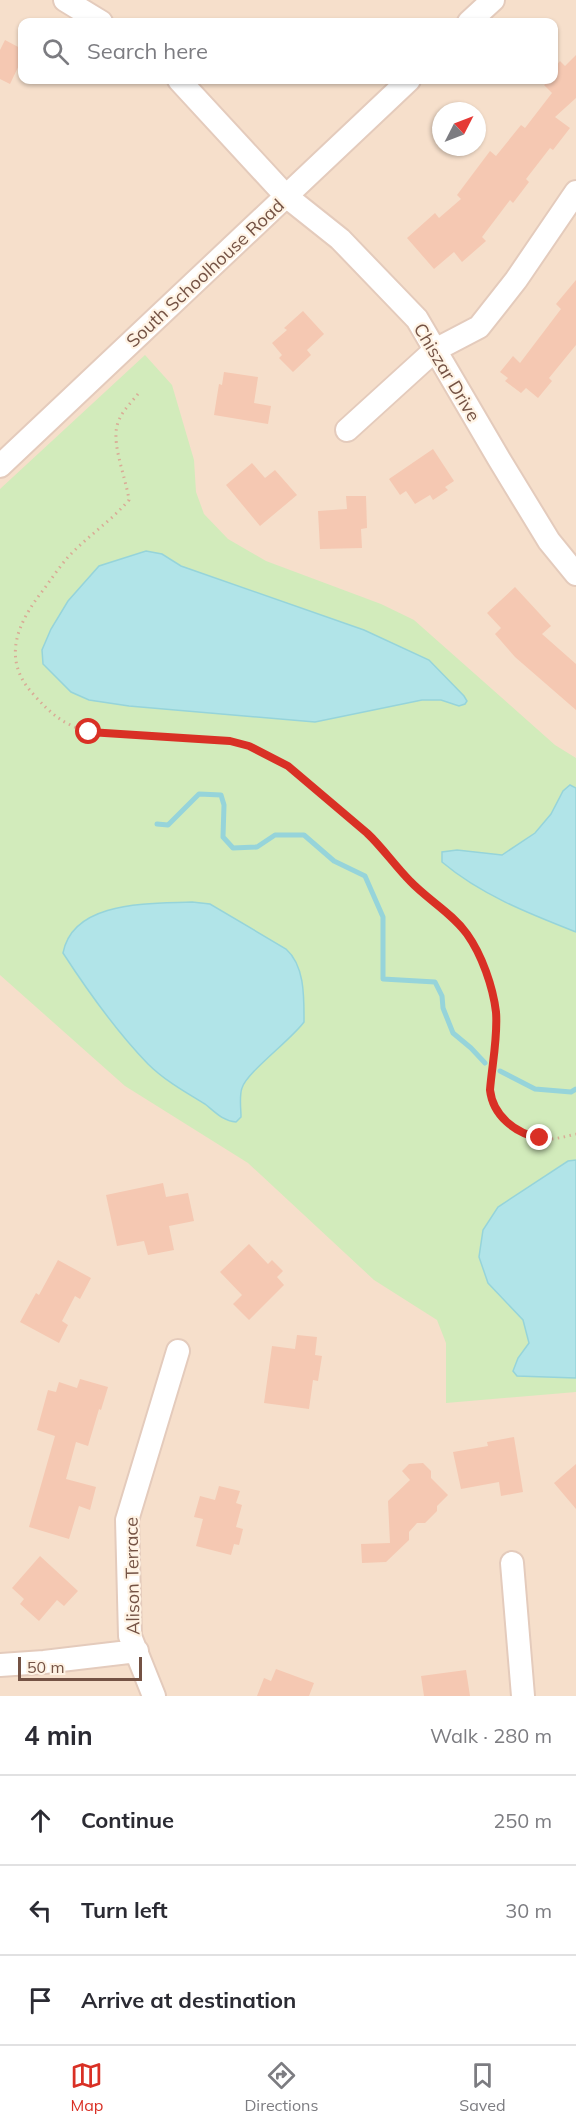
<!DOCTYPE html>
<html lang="en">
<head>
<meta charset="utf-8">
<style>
  body { margin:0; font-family:Mulish,sans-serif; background:#f2f2f3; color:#2b2b33 }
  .compass { position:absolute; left:432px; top:102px; width:54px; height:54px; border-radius:50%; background:#fff; box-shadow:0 2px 4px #0004; rotate:48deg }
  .scale { position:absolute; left:18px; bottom:15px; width:124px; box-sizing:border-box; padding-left:6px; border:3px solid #745244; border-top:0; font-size:16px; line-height:21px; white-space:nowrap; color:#745244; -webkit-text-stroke:4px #fff3e4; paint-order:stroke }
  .stop { position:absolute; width:18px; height:18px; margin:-14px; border:4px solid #d93025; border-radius:50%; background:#fff }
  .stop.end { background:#d93025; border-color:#fff; box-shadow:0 2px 6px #0008 }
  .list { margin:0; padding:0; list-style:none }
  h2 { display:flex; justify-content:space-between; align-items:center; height:78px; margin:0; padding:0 24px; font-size:26px }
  h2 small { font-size:20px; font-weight:400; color:#7c7c81 }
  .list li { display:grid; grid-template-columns:39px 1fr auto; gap:18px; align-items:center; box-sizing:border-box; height:90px; padding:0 24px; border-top:2px solid #e1e1e2 }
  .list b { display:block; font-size:22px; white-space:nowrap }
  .list em { font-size:20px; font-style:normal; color:#7c7c81 }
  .icon { flex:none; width:33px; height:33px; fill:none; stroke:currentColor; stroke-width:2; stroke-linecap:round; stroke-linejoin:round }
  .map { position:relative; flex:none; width:576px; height:1696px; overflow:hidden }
  .search { position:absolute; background:#fff; box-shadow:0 2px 4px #0004; left:18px; right:18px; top:18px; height:66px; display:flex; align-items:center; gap:15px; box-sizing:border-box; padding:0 21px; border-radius:12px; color:#7c7c81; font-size:22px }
  .sheet { height:348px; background:#fff }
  nav { display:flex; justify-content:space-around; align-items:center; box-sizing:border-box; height:84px; border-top:2px solid #e1e1e2; background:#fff; font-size:16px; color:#7c7c81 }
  nav a { display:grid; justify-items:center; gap:3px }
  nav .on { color:#d93025 }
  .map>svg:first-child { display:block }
  .residential { fill:#f6dfcb; fill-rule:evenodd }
  .green { fill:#d2ebbb }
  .water { fill:#b1e4e8; stroke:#96d4da; stroke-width:1.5 }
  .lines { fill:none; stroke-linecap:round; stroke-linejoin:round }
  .stream { stroke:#96d4da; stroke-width:5 }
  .building { fill:#f5c8b2 }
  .minor-casing { stroke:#e4cbbc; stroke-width:26 }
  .path { stroke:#d9ab96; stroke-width:3; stroke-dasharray:1.5 4.5; stroke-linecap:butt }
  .minor { stroke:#fff; stroke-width:22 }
  .route { stroke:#d93025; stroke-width:8 }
  .labels { text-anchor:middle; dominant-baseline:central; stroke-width:4.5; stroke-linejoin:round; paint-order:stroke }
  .street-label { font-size:18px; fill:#745244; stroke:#fff3e4 }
</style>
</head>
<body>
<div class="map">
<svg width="576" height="1696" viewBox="0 0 576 1696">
  <rect width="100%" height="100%" fill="#feeedd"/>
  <!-- residential -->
  <path class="residential" d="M0,0H576V1696H0ZM22,22H554V80H22ZM441,111H477V147H441Z"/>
  <!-- green -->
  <path class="green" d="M145,355L172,385L194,460L196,492L204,514L228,539L266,561L381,604L414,620L555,745L576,758V1392L446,1403V1343L437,1320L374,1280L248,1163L125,1086L0,975V489Z"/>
  <!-- water -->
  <path class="water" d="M146,551L162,554L181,566L364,630L429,660L464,696L467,701L465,704L459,706L441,700H422L315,722L129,706L89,700L71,692L43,664L42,650L51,629L68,601L99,566Z
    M570,785L576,788V932C530,914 481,895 442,862V852L457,850L502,855L535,833L551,814L563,791Z
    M192,902L210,904L286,949C305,966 304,997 304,1022C291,1040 247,1072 242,1088C239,1096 241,1108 241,1117L236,1122C223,1121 215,1112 205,1104C185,1092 164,1080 148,1064C118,1033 87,990 63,953C73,900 150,904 192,902Z
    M576,1160V1378L517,1376L513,1371L518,1358L529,1343L523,1320L488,1283L479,1257L483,1230L498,1207L568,1161Z"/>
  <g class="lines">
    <!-- stream -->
    <path class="stream" d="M157,824L168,825L199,794L221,795L224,805L223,837L233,848L257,847L275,835H304L334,861L365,876L383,917V979L435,982L442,996L443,1008L453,1033L471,1048L485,1063
      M500,1071L535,1089L571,1092L576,1089"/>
  </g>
  <!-- building -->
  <path class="building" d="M5,40L22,49V59L10,84L0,79V50Z
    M576,55V98L555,117L570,128L553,150L550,148L526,179L529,182L513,203L510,200L482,237L486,241L462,262L454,252L434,269L407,238L435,213L439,218L461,199L457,195L490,151L496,156L521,125L525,128L552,93L544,85L550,80H554V68L560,61L565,66Z
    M576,280V345L549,378L552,381L538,398L526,388L521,393L505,381L508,378L500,372L513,356L520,363L561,309L556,304Z
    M303,311L324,334L307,350L311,355L293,372L279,358L282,355L272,343L287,330L284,328Z
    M224,372L258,377L254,403L271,406L268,424L214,415L219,384L222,385Z
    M433,449L454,481L445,487L448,490L433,500L430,495L415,504L406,491L400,495L389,479Z
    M252,463L265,478L275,470L297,495L260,526L226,485Z
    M346,496H366L367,528L361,529L362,548L320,549L318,511L347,509Z
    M515,587L551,626L542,634L576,664V710L515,657L495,634L501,628L487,613Z
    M163,1183L166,1197L188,1193L194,1221L169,1226L174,1250L148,1255L144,1241L117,1246L106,1195Z
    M249,1244L268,1264L272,1260L283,1271L277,1277L284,1285L249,1320L233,1304L242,1295L220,1272Z
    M58,1260L91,1278L80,1299L75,1296L62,1321L68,1325L59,1343L20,1322L36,1293L39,1295Z
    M297,1335L317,1337L315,1355L322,1356L318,1381L313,1380L309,1409L264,1403L272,1346L295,1349Z
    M80,1379L108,1387L101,1410L99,1409L88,1446L76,1442L66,1479L96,1487L90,1510L79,1506L69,1539L29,1527L55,1436L37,1430L48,1390L56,1392L59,1382L77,1388Z
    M514,1437L523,1492L501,1496L499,1482L461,1489L453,1452L488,1446L487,1442Z
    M423,1463L431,1471V1478L448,1495L437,1506V1511L425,1523H417L409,1532V1540L386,1562L362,1563L361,1544L390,1543L388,1501L410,1480L402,1471L409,1464Z
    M576,1464V1509L554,1483Z
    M219,1486L240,1491L236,1503L242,1505L236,1527L243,1529L239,1545L234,1544L231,1555L196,1546L203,1519L194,1517L200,1496L215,1500Z
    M40,1556L78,1591L64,1606L57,1600L39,1621L20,1604L24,1599L12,1588Z
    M276,1669L314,1683L309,1696H257L264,1678L271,1681Z
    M466,1670L470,1696H424L421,1676Z"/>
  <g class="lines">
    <!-- minor casing -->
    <g class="minor-casing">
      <path id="minor" d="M65,0L101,22
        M469,22L493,0
        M179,80L286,196L340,239L417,319L499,459L549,541L576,574
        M347,430L435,350L479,327L516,280L576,192
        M0,466L409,80
        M512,1563L523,1696
        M0,1665L44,1662L137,1651
        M154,1696L130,1636L127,1520L178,1351"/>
    </g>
    <!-- path -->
    <path class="path" d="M138,394C130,404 120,413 117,426C112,446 126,478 129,500C111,521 88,536 69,556C60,566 52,578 44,589C18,622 0,659 34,695C51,714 64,725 89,732L230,741C276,751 295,774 330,802C346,816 364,829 379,844C390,856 399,870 411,882C439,909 463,922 481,960C502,1005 494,1042 490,1090C493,1119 523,1141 552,1139C560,1138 568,1136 576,1134"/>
    <!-- minor -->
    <use href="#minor" class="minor"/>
  </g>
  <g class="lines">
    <!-- route -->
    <path class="route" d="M89,732L230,741L249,746L288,766L367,833C383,848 395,866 410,881C428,900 452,913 467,934C482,955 493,987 496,1012C498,1037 492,1065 490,1090C493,1116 515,1133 540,1138"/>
  </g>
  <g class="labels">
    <!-- street labels -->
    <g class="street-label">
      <text transform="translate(205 273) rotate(-43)">South Schoolhouse Road</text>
      <text transform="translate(447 372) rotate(59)">Chiszar Drive</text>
      <text transform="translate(132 1576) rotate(-91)">Alison Terrace</text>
    </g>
  </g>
</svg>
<svg class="compass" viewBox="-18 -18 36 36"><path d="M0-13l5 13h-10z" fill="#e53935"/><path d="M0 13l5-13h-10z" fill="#7c7c81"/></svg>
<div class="scale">50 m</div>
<div class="stop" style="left:89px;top:732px"></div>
<div class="stop end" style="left:540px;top:1138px"></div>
<div class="search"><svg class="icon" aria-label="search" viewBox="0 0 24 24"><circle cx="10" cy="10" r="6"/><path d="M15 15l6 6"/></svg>Search here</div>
</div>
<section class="sheet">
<h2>4 min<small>Walk · 280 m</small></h2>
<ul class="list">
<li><svg class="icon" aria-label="ahead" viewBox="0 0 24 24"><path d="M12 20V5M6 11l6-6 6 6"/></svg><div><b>Continue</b></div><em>250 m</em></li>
<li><svg class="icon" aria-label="left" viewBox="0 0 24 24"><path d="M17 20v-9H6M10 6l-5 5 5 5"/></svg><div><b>Turn left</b></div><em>30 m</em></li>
<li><svg class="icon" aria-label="arrive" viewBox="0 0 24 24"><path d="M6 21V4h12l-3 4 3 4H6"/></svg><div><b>Arrive at destination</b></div></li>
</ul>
</section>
<nav>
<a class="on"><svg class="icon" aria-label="map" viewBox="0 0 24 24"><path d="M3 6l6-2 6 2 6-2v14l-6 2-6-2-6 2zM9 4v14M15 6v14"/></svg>Map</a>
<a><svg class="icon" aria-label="directions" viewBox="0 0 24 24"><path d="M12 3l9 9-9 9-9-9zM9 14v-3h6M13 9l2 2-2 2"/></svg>Directions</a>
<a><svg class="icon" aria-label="saved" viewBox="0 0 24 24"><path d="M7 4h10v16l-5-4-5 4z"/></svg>Saved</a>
</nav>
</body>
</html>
